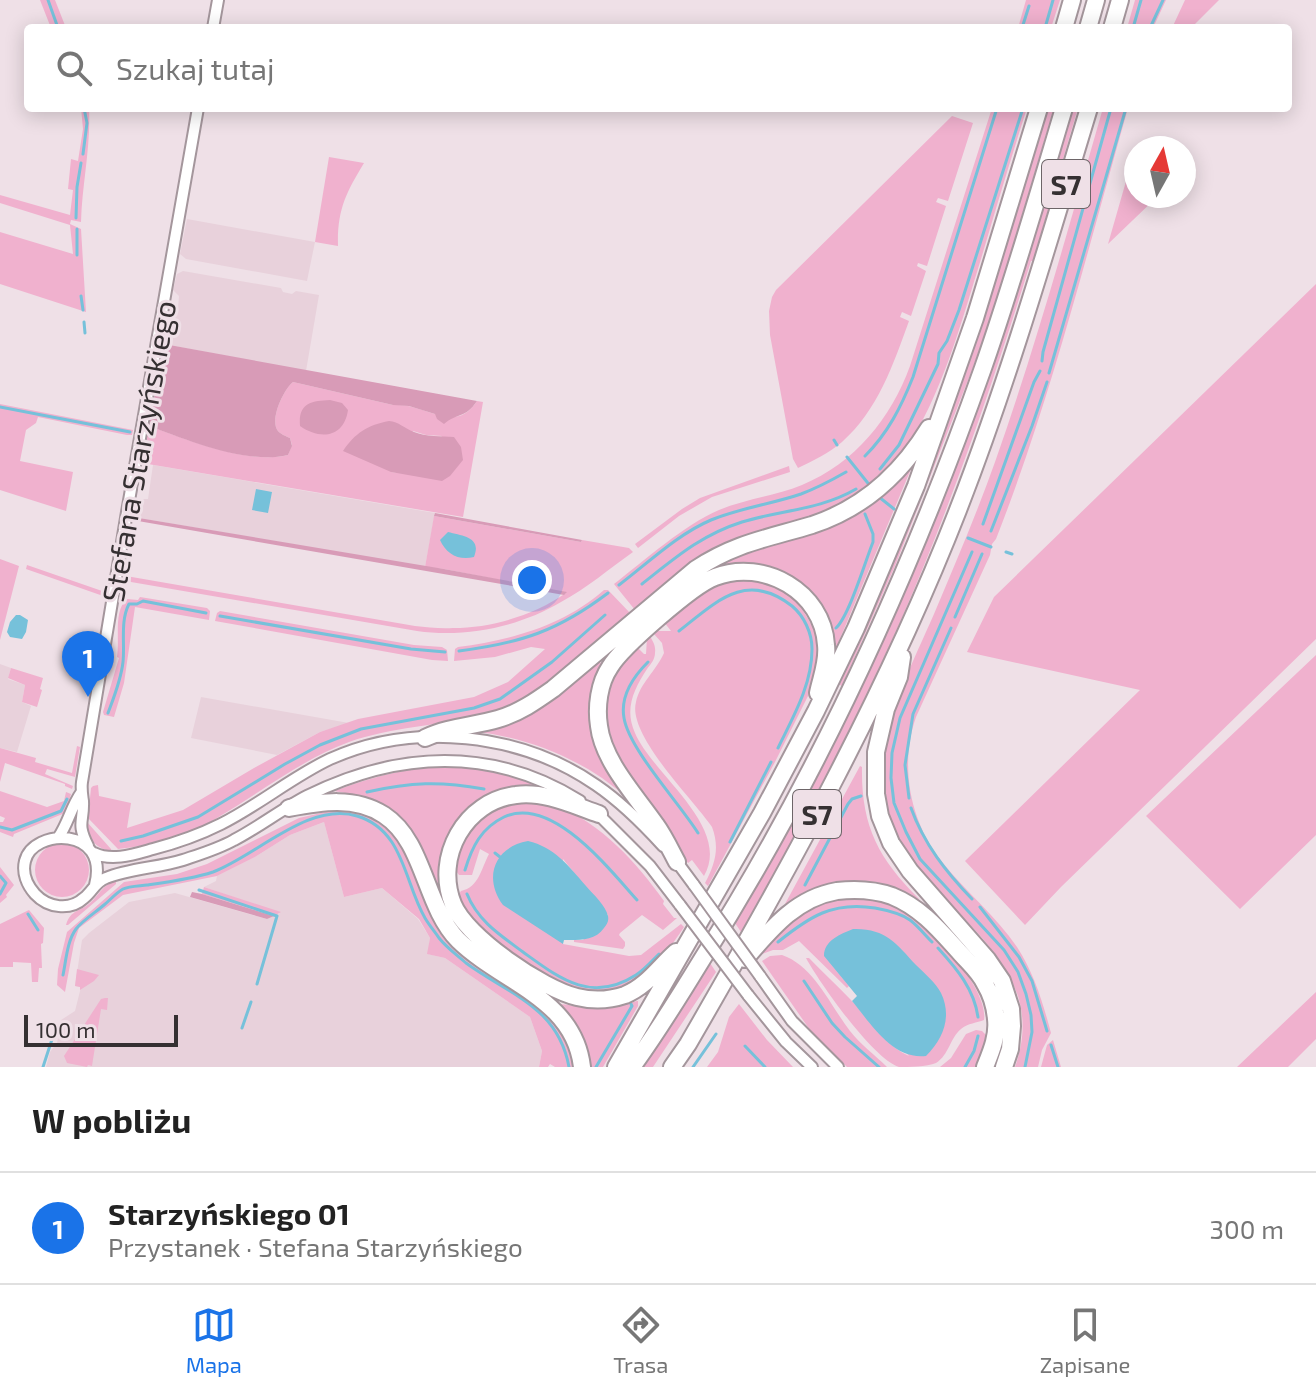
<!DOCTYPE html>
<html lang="pl">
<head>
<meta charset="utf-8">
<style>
  body { margin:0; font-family:"Exo 2",sans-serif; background:#f2f2f2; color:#222 }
  .compass { position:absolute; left:1124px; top:136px; width:72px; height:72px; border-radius:50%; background:#fff; box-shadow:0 4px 20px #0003; rotate:8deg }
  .scale { position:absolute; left:24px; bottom:20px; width:154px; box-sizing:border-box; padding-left:8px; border:4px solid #353032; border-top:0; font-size:22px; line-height:28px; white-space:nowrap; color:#353032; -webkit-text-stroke:6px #efe0e7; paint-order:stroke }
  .you { position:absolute; left:532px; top:580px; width:28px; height:28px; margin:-20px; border:6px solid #fff; border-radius:50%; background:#1a73e8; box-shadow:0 0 0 12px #1a73e833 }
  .badge { display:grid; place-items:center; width:52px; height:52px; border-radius:50%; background:#1a73e8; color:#fff; font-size:26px; font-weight:700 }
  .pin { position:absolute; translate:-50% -66px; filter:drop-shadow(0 2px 4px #0008) }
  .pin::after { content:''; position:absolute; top:42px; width:28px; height:24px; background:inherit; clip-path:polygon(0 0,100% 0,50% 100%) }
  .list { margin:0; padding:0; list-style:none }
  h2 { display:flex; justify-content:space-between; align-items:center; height:104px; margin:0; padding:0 32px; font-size:34px }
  h2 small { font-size:26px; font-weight:400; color:#767676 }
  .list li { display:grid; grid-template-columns:52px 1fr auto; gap:24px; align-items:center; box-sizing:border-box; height:112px; padding:0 32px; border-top:2px solid #e0e0e0 }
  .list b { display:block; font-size:30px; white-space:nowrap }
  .list p { margin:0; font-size:26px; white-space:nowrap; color:#767676 }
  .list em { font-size:26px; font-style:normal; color:#767676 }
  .icon { flex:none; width:44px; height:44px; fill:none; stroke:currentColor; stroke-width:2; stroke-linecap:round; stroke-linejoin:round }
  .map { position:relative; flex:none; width:1316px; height:1067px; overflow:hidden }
  .search { position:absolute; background:#fff; box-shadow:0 4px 20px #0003; left:24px; right:24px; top:24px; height:88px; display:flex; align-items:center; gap:20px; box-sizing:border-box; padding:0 28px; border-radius:8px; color:#767676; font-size:30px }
  .sheet { height:216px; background:#fff }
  nav { display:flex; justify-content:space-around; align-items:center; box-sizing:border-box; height:112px; border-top:2px solid #e0e0e0; background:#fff; font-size:22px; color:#767676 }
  nav a { display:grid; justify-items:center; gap:4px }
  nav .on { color:#1a73e8 }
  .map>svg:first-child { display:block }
  .built { fill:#e8d1db }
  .green { fill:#f0b1ce; fill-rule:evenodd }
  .forest { fill:#d89bb7 }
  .water { fill:#76c1da }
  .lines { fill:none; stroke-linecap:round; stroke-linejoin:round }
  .stream { stroke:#76c1da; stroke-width:3 }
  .tertiary-casing { stroke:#a4969c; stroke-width:14 }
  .motorway-casing { stroke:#a4969c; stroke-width:20 }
  .tertiary { stroke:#fff; stroke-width:10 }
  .motorway { stroke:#fff; stroke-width:16 }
  .tertiary-bridge-casing { stroke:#a4969c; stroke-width:14; stroke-linecap:butt }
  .tertiary-bridge { stroke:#fff; stroke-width:10 }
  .labels { text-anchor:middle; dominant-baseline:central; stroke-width:6; stroke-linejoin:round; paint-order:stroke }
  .shield { fill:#efe0e7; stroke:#6d6568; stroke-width:2 }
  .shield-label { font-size:28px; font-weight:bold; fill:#353032 }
  .street-label { font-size:30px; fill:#353032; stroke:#efe0e7 }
</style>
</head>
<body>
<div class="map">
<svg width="1316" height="1067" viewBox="0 0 1316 1067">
  <rect width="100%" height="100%" fill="#efe0e7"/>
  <!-- built -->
  <path class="built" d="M187,219L315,242L307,281L186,259L180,254Z
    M183,271L281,288L283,292L292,294L296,291L319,295L306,371L164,344L170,312L178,308L179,296L173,290L177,274Z
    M153,465L435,513L425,567L139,518L142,499H148Z
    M0,664L11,668L8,679L25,685L22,702L31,706L17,752L0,748Z
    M201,697L349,723L320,732L277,755L191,738Z
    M324,822L344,897L382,888L418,919L430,938L428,954L445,958L530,1017L542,1051L539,1067H46L50,1052L57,1043L61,1020L75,1011L81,987L75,986L82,940L89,933L129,902L175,893L267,919L280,913L204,887L216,881L217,876L255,857L290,835Z"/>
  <!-- green -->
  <path class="green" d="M40,0H55L66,28H51Z
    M1026,0H1060L1051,28H1018Z
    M1135,0H1166L1153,28H1127Z
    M1185,0H1219L1191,28H1172Z
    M81,108H89C91,147 82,184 81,222L71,220L70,224L81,229L86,312L0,284V232L73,254L70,225L0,203V195L70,215L73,190L68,189L71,159L78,161L83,129Z
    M992,108H1027C1011,158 996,208 981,259C959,329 930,445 868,489C828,518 778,522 733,540C701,554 663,588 635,610L614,584C645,560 684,525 719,510C746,499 775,496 802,485C855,463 891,418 910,366Z
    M1048,108H1054L996,302L972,370L895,566L842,686L836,683C881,579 926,475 966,369C997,283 1022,195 1048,108Z
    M1072,108H1078L1033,261H1031C993,383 952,503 901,620C854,727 799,830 741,932L735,923L816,776L996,355L1027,258Z
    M1103,108H1128C1087,252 1051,399 996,539L992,544L990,555L916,717C899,766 910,823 943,863C966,892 996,916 1017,947C1034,973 1043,1003 1051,1033L1042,1050L1038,1067H1015C1061,939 883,900 882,780C882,720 911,667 934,614C955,564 977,513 995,462C1036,346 1069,226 1103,108Z
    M952,116L973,123L948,201L938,198L936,202L946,206L927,266L918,263L917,266L926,271L911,316L902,312L900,317L909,321C893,365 878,410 842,442C829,453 813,461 798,468L793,459L770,335L769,311L772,297L776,290Z
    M1135,150L1136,196H1158L1108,244Z
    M329,157L364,163C346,193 337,210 338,246L315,242Z
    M1316,284V639L1061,887L1025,925L965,861L1140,690L967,652L994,597Z
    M293,382L393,405C399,405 406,405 412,407C437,413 459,429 477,401L483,402L463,517L142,463L149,426C186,439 248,465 288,455L292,445L290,438C287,437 279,433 278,431C269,420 284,389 293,382ZM413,431L426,435L442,436L417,475L391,472Z
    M0,404L133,430L132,435H127L38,417L36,423L26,430L20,461L73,472L66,511L0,490Z
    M789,466L790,472L712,497L679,516L638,548L635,544L682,509L700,498Z
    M908,468L911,469L834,653C831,638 830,623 823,610C810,583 776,561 745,565C728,566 703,581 686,588L707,569L721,560L834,524L856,514Z
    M434,516L581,542L582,540L629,548L633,552C609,569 587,588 561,602C519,627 465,638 417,631L131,582L126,576L415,626C427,627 440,629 453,628C492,628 534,615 566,593L444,569L425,567Z
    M0,559L19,566L0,640Z
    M27,565L105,592L106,597L26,569Z
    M733,579H760L788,592L799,604L813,627L817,643L816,662L808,696L775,762L708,886L705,883C715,864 720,848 712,827C693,799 627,735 636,702C640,683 656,671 664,653L662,643L654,634L657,631H671L664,622C688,601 702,589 733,579Z
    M604,590H608L631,614C593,646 556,686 510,708C502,712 491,713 481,715C438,726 391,727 349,742C301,760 261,792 217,818C189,835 151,846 118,849L88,818L91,788L93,786L98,785L99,796L131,803L127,828L183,810L254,768L320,732L358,719L474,697L508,682L545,649L531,647L495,657L454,661L455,649L458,647C511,640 563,626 604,590Z
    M140,597L207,608L210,611L209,620L135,607L124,683L114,717L104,715L103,712L119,658L117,657C120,639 113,611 127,599L138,600Z
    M220,611L414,645L442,647L447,650L448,661L432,660L215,621L217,613Z
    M649,635C653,641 656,646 655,653C655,659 651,664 647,669C634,689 624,709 635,733C653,775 732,827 704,876L692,860L688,863L635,787L614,752L608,737L604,707L612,676L637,647L644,654H646L647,638Z
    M1316,655V835L1240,909L1146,816Z
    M597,661L603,664L592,686L589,705L591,732L598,753L623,793C616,789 609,783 602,778C565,753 522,737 477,732C525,723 561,692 597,661Z
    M11,668L43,678L40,689L42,690L37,707L22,702L25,685L8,678Z
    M77,746L80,747L75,777L47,769L45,774L73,786L72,789L65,786V784L5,763L0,782V748L36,758L35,762L72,773Z
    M450,766C483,769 512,775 543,787C529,788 514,786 499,791C459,804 435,845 441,886L440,889L438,888L381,804L367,797L334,791C373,777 407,767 450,766Z
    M860,766L862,767C861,826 878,858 919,899L917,901C888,885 853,874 821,888C809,893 798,900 787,905L785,904Z
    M0,791L47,807L64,801L66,792L71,794L65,813L14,834L13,837L0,832V822H3L5,818L0,816Z
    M526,800C536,802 547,803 557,806C601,823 637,863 664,901L663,904L674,918H677L663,930L642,915L620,933L619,935L625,942V946L623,949L574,942V940H583L608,915L563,859V944L629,956L641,955L681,924L684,927C668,951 643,987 612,993C604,994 589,994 581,992C552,986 485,940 468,917C464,910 460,901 459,894L461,891C479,887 481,869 489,854L480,849L472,875H459L454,868L461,842L476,821L496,807Z
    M339,809C408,819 407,869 434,920C441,934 453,947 466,957C506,985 568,1013 574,1067H555L550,1064L548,1067H539L542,1051L530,1017L445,958L427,954L430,938L419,919L382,888L344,897L324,822L290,835L255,857L217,876L123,895L79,928L74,943L65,992L57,985L58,969L67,932L124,882L177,874L207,864L299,818Z
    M85,822H87L111,849V851C95,849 87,836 85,822Z
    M35 870a27 27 0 1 1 54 0a27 27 0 1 1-54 0Z
    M0,867L14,885L6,895L7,897L0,903Z
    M116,881V884L68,925H66C71,909 80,912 90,903C100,894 102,885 116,881Z
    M204,887L281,912L274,916L202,894Z
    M857,897C877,900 894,904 911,915C935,931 989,990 984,1020C977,1023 968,1023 961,1029C950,1038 949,1055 936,1063C927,1067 908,1067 899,1067C873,1059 819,982 806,958H809C822,972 837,985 850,999C869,1019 883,1044 909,1056L824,956L849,986L847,988L799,941L783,950H773L759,955C789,921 811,901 857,897Z
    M29,910L44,928L43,943L41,944L42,968H39L38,982H32L31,963L13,962V967H0V924Z
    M782,955C814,966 830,1005 850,1031C860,1044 875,1055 887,1067H847L810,1030L762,961L770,956Z
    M710,963L716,972L653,1067H641Z
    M77,969L99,975L94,981L80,990V987L75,986Z
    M1316,992V1039L1288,1067H1237Z
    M105,998H108L107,1010L101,1009L92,1066L88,1065L87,1067L67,1063L64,1056L101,999Z
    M637,1001H638V1006L603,1067H590C587,1041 578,1021 559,1004C568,1004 576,1007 585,1008C602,1010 620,1006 637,1001Z
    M739,1004L767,1040L793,1067H707L718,1052L729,1017Z
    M976,1030L982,1031L987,1036L978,1067H940L951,1058L966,1034Z
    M1053,1040L1061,1067H1041L1047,1045Z"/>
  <!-- forest -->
  <path class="forest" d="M164,344L477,401C465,419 458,412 444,424L437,419L435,414L409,406L393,405L293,382C284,389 269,420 278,431C279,433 287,437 290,438L292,446L288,455C247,465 187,440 149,426Z
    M330,400L342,403L348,410C344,438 320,440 300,426C298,403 311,401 330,400Z
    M389,421C399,422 404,428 414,432C426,437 441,436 454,437L461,447L463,460L450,476L442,481L391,472L343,451C355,433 368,425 389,421Z
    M435,513L582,540L581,542L434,516Z
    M139,518L444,569L567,592L564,595L138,521Z
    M192,892L202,894L274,916L267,919L190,897Z"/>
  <!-- water -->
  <path class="water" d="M256,489L272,492L268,513L252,510Z
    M448,532C463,536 482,537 474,557C459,561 446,554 440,540Z
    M16,615H20L28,620L26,632L22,639L10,637L7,632L10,622Z
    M528,841C554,847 569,866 586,886C593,894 606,906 608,916C609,922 607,924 604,928C595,941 579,940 564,940L563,944L503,905C483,878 494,847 528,841Z
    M853,929C885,928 896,943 916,965C924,973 936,983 941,993C952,1016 944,1038 926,1056C893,1060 871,1024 852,1001L857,996L824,956C824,940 841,934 853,929Z"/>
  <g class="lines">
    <!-- stream -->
    <path class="stream" d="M48,0L58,28
      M1022,28L1029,6
      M1045,28L1053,0
      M1133,28L1141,0
      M1150,28L1163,0
      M83,154L87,123L84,108
      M76,218L77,187L81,163
      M77,229V255
      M81,296L83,310
      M84,322L85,333
      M1042,361L1043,352L1111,108
      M1049,373L1126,108
      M0,407L130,432
      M834,440L837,445
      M865,456C888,433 901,407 913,377L997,108
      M847,457L871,487
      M880,469L899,445L938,364L939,353L947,341L959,310L1023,108
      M879,497L894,509
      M983,524L1034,382L1040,371
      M991,531L1032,426L1047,382
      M968,538L991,547
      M972,552L900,718L892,753L891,778L894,803L906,832L920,859L1004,950L1018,972L1026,994L1031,1015L1032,1032L1025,1067
      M1006,552L1012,554
      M642,584C675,558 701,535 742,522C781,510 820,510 856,489
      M619,585C648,563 678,534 711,520C740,508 772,504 801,494C817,488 832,480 846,472
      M220,616L411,649L445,652
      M955,617L982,554
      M836,628C849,616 865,562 873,542V534L865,514
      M679,631C716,602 746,570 792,606C804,616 812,633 812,649C812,685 793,717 778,748
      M459,651C521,643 558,631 608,593
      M648,662C633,677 620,696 624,718C629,749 680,804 698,833
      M108,713C114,697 121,680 123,662C125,644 120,621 129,604H137L143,601L206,613
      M367,792C411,782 440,781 484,789
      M909,798L905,765L913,714L951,628
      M911,808C924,844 946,872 972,899
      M0,827L12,830L61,811L67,799
      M121,841L143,836L198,817L285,764L320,745L361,729L474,708L500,699L552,662L605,615
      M730,842L771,762
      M495,853L500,857
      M465,870C472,847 481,828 504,817C552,795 609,869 637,900
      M0,876L6,883L0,894
      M805,885L848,804L852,799L861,796
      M199,890L277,916L257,984
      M467,894C478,921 500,935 523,952C559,978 591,1004 636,975C644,970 652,961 659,954
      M980,907L1019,957L1032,981L1047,1031
      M28,914L38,930
      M778,942C809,917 833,901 875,908C886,910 900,913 910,920C918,926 925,935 932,942
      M938,948C957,969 974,989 978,1017
      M63,975C66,961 67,941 76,929C83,920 96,912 104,905C110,900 116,893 123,889C129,886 140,886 147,885C169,882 192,879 213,872C256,856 309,801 357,816C404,830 404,882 425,918C429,925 435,932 439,938C447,948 457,955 466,963C510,995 558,1007 569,1067
      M804,981L832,1023L845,1037L879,1067
      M242,1028L251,1002
      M1051,1045L1058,1067
      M745,1046L765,1067
      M43,1067L56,1027
      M596,1067L632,1006L631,1004
      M693,1067L716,1034
      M965,1067L974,1051L978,1036"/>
    <!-- tertiary casing -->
    <g class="tertiary-casing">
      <path id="tertiary" d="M213,28L218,0
        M596,812L650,866L680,905
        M58,838C68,824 71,807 81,793
        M88,846C76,822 84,823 83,801C82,794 81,789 82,782L127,512L198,108
        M94,853C112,862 135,854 153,849C176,843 199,835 221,824C259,805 292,777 330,759C414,721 521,733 596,785C621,802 643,824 663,846
        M674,858L694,885
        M95,885C110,826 33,828 25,861C22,873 27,885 35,894C48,908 70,911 84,898C93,891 95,882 106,878C130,868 158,868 183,860C201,854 218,849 234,840C259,827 282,809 307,796C398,751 492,746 580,801
        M760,976L792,1021L838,1067
        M748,995L786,1042L812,1067"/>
    </g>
    <!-- motorway casing -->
    <g class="motorway-casing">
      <path id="motorway" d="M1064,28L1072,0
        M1088,28L1096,0
        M1112,28L1120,0
        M902,657L899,677L886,709L876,752V794L880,816L891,843L910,871L987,959L1002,981L1011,1009L1012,1026L1010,1049L1004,1067
        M425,738C448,727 473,726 498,719C519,713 536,701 553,689L696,569C735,543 769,538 812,525C864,508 901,474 929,428
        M289,808C321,802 355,796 384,815C425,842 424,905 458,940C502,983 574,998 582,1067
        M599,814C573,805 544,791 516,795C465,801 434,857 453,904C466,937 543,989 577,997C593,1001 610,1000 625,995C647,986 659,967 676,952
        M677,862C670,849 664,836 656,825C636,796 603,761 599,726C596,707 599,683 610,667C622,647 693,585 715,577C764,558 823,592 826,645C828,662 821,678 818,693
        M745,959C771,929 796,898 837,891C855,889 875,890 892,896C922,908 941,932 962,955C970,964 980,973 985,984C991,994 995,1008 996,1019C998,1036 991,1052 985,1067
        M616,1067L762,813L816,711L856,628L916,486L975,318L1039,108
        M632,1067C657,1033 679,997 701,961C819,775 910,575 983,368C1013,282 1038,195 1064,108
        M672,1067L688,1044C788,871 885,697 958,510C1009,379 1048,243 1089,108"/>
    </g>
    <!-- tertiary -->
    <use href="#tertiary" class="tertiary"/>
    <!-- motorway -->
    <use href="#motorway" class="motorway"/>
    <!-- tertiary-bridge casing -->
    <g class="tertiary-bridge-casing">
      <path id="tertiary-bridge" d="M694,885L760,976
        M680,905L748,995"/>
    </g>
    <!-- tertiary-bridge -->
    <use href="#tertiary-bridge" class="tertiary-bridge"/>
  </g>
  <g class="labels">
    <!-- shield labels -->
    <g class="shield">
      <rect x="1042" y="160" width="48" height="48" rx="6"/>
      <rect x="793" y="790" width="48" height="48" rx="6"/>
    </g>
    <g class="shield-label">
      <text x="1066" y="184">S7</text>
      <text x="817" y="814">S7</text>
    </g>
    <!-- street labels -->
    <g class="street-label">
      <text transform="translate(138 451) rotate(-80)">Stefana Starzyńskiego</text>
    </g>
  </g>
</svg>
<svg class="compass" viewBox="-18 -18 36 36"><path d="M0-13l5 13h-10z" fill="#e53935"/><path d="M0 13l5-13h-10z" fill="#767676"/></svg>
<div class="scale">100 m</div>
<div class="you"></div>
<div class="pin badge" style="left:88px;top:697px">1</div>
<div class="search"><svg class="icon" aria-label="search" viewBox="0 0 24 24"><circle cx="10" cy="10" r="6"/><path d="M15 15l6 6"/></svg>Szukaj tutaj</div>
</div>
<section class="sheet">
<h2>W pobliżu<small></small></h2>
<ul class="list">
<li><span class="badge">1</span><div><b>Starzyńskiego 01</b><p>Przystanek · Stefana Starzyńskiego</p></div><em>300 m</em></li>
</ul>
</section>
<nav>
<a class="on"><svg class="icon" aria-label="map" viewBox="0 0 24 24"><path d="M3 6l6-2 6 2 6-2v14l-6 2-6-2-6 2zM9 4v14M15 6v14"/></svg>Mapa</a>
<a><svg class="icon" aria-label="directions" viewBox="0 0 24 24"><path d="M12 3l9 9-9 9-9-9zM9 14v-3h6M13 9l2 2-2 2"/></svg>Trasa</a>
<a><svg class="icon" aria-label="saved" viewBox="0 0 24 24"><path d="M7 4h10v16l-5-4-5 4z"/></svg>Zapisane</a>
</nav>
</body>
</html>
